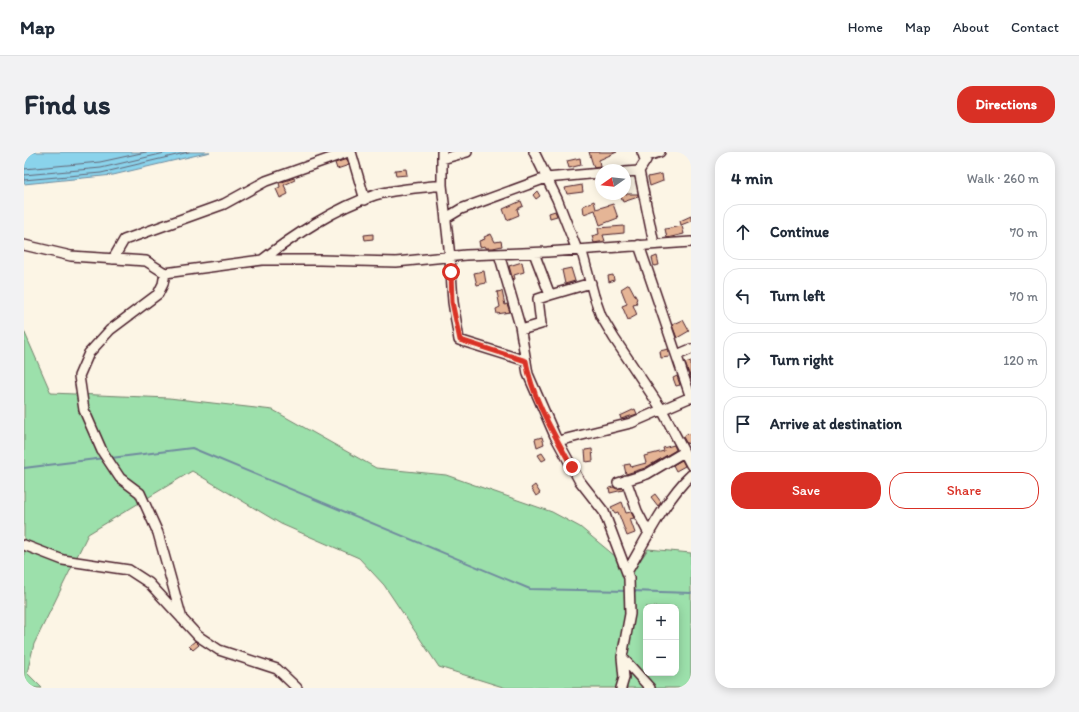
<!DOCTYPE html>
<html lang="en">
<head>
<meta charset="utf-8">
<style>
  body { margin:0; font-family:Itim,sans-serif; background:#f2f2f3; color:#1f2937 }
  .controls { position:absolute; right:12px; bottom:12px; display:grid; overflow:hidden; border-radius:8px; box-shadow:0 2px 10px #0003 }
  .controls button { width:36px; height:36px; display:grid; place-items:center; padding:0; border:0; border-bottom:1px solid #e0e1e3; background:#fff; color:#1f2937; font:20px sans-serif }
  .compass { position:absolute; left:571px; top:12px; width:36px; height:36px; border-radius:50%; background:#fff; box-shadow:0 2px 10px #0003; rotate:256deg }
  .stop { position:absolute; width:12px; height:12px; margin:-9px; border:3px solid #d93025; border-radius:50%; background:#fff }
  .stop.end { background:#d93025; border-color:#fff; box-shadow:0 1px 4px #0008 }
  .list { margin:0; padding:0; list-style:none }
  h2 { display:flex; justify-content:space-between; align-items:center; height:52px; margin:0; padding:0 16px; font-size:17px }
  h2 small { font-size:13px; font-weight:400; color:#747a83 }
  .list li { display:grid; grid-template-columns:26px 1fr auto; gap:12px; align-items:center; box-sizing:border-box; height:56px; margin:0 8px 8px; padding:0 8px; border:1px solid #e0e1e3; border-radius:16px }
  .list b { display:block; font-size:15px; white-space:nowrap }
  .list em { font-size:13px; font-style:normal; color:#747a83 }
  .actions { display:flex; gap:8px; padding:12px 16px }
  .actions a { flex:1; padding:9px 0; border:1px solid #d93025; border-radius:16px; text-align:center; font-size:14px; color:#d93025 }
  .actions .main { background:#d93025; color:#fff }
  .icon { flex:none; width:22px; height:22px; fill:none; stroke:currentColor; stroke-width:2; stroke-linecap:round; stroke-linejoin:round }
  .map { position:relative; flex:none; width:667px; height:536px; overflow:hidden; border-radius:16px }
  header { display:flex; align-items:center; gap:24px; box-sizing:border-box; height:56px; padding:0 20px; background:#fff; border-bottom:1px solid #e0e1e3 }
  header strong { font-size:19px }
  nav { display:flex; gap:22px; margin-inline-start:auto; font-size:14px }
  .intro { display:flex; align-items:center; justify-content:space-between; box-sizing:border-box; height:96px; padding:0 24px }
  h1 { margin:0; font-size:28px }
  .button { padding:10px 18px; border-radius:16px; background:#d93025; color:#fff; font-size:14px; font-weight:700 }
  main { display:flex; gap:24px; padding:0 24px }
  aside { flex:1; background:#fff; border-radius:16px; box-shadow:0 2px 10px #0003 }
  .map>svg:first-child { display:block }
  .green { fill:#9ce0ab; stroke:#73806b; fill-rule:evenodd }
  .water { fill:#8ad3eb; stroke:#708b9e }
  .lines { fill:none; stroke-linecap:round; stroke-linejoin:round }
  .shore { stroke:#646778; stroke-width:1 }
  .stream { stroke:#708b9e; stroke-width:2 }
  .building { fill:#e5b596; stroke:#4a1f2b }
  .minor-casing { stroke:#4a1f2b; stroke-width:12 }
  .minor { stroke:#fcf5e5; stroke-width:9 }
  .route { stroke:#d93025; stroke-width:5 }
</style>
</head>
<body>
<header>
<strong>Map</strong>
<nav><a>Home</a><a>Map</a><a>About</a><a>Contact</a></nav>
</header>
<div class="intro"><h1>Find us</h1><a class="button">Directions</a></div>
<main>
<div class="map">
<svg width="667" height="536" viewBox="0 0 667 536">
  <rect width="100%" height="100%" fill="#fcf5e5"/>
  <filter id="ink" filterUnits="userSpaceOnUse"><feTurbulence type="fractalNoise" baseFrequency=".025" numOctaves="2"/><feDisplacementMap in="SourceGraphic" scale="8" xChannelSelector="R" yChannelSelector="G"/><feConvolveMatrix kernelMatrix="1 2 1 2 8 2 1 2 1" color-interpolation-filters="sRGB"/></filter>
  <g filter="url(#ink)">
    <!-- green -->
    <path class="green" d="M0,179L27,241L145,246L249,258L352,316L422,323L528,360L556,375L609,419L624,397L667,401V536H482L415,515L360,433L335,406L257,372L168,319L64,382L10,492L3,521L18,536H0ZM622,455H652V521H622Z"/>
    <!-- water -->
    <path class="water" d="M0,0H186L89,23L0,32Z"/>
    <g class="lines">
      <!-- shore -->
      <path class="shore" d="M0,17L76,10L122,0
        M0,23L77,16L145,0
        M0,28L77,21L165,0"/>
      <!-- stream -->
      <path class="stream" d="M87,306L168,296L506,437L603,439
        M0,316L80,306
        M607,439L667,441"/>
    </g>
    <!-- building -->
    <path class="building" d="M565,0H593L575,8L576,15L570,16Z
      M556,6L557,13L545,16L543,9Z
      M323,7L325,13L313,17L311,11Z
      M382,17L383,23L372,24L371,18Z
      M638,22L639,29L626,34L624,25Z
      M270,26L271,28L260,33L264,42L256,46L252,37L256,35L255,31Z
      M558,33L559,40L543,42L541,36Z
      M513,39L516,44L512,47L509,43Z
      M596,42H614V45L599,50Z
      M497,49L499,54L493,57L495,63L483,68L479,57Z
      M570,49L572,57L589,52L594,66L576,73L571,58L560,62L559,54Z
      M531,59L533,64L526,66L525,61Z
      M667,64V69L657,73L656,69Z
      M600,74V81L579,83L581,89L570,91L568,84L575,82L574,76Z
      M658,74L660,82L643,86L641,77Z
      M349,82V87L341,88L340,83Z
      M467,82L471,90L477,89L478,94L469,96H462L461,94L456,95L455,89L461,87L460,85Z
      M633,104L635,113L630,114L628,106Z
      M498,110L500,120L490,123L491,127L489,128L485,114Z
      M547,116L551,129L541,132L538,118Z
      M460,119L462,131L453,133L450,121Z
      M589,123L590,128L585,130L584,124Z
      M605,132L613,147L612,148L613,152L609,153L613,163L604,168L598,154L603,152L597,137Z
      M478,139L481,153L483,152L486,160L473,162L472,157L476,155L473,140Z
      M659,168L665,179L653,186L648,173Z
      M644,197L645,205L637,206L636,199Z
      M667,209V227L661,211Z
      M653,224L656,233L652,234L649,226Z
      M611,257L613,262L597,267L596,264Z
      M664,281L667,284V288L663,292L659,285Z
      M518,285L520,292L513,295L511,287Z
      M650,293L652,298L621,316L602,322L600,313L606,312L607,315L622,311L620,304L640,299L639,296Z
      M568,297L569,309L562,310L561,298Z
      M518,301L522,307L518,309L514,303Z
      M658,308L661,314L652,319L649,313Z
      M511,333L516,341L512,344L507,336Z
      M589,335L593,337L598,336L599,338L586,341L585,336Z
      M631,342L637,350L634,354L627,345Z
      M598,350L602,361L607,360L610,366L606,367L611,381L603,384L594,360L591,361L587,355Z
      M171,489L175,493L169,498L165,494Z"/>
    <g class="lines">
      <!-- minor casing -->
      <g class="minor-casing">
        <path id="minor" d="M327,0L341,48
          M418,0V33L426,105L429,150L435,188L502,209
          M510,0L533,47L553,98L558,100L570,144L577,164L590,186L638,258L667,313
          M618,0L622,8L615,19L630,92
          M620,5L636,0
          M418,7L443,0
          M601,20L615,19
          M422,66L437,57L522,26L577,21
          M0,93L47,104L122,109L141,121L238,108H296L372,110L442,103L523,100L667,90
          M615,93L667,246
          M510,101L526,143L567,131
          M475,102L496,174L504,222L531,284L555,328L580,360L605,426L606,462L598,505L600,526L597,536
          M89,107L100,88L200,52L242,29L324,0
          M238,108C269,84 313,55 351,43C372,37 396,36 418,33
          M141,121L139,132L134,142L86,178L65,201L55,224L60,258L78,299L96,326L116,341L134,381L158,467
          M497,178L517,172L514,147L526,143
          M653,203L667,197
          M534,289L607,271L667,245
          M602,328L613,359L625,382
          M594,331L623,322L660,300
          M0,393L39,408L105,418L125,431L174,484L195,498L253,517L273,536
          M603,420C620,391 642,346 667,323
          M598,505L626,536"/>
      </g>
      <!-- minor -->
      <use href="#minor" class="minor"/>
    </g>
  </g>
  <g class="lines" filter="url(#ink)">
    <!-- route -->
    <path class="route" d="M427,120L428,150L436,188L502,209C508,246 530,282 548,315"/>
  </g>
</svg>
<div class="controls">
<button>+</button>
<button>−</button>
</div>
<svg class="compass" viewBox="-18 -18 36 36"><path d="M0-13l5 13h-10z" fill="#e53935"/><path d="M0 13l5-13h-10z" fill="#747a83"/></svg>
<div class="stop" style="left:427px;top:120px"></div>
<div class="stop end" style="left:548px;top:315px"></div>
</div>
<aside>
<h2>4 min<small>Walk · 260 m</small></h2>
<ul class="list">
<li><svg class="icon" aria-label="ahead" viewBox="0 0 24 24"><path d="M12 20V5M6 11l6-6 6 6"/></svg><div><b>Continue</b></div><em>70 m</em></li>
<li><svg class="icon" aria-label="left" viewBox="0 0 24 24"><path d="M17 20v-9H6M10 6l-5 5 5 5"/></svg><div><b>Turn left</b></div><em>70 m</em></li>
<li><svg class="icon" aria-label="right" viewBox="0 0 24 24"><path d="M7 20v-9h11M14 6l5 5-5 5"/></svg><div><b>Turn right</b></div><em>120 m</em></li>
<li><svg class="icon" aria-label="arrive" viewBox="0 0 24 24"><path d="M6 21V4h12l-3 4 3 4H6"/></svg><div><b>Arrive at destination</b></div></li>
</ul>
<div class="actions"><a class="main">Save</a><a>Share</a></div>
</aside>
</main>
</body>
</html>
